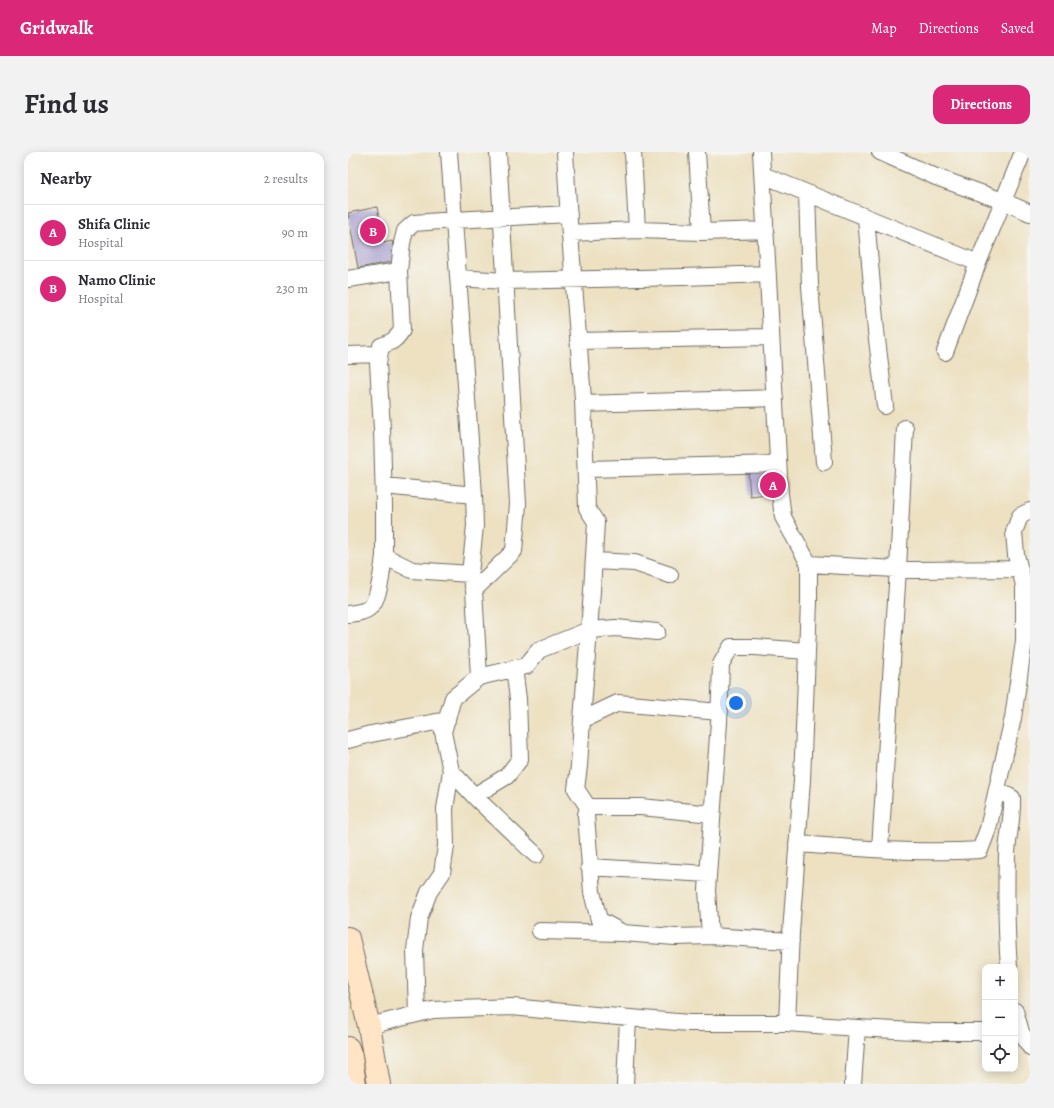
<!DOCTYPE html>
<html lang="en">
<head>
<meta charset="utf-8">
<style>
  body { margin:0; font-family:Alegreya,serif; background:#f2f2f3; color:#2b2b33 }
  .controls { position:absolute; right:12px; bottom:12px; display:grid; overflow:hidden; border-radius:8px; box-shadow:0 2px 10px #0003 }
  .controls button { width:36px; height:36px; display:grid; place-items:center; padding:0; border:0; border-bottom:1px solid #e1e1e2; background:#fff; color:#2b2b33; font:20px sans-serif }
  .you { position:absolute; left:388px; top:551px; width:14px; height:14px; margin:-10px; border:3px solid #fff; border-radius:50%; background:#1a73e8; box-shadow:0 0 0 6px #1a73e833 }
  .badge { display:grid; place-items:center; width:26px; height:26px; border-radius:50%; background:#db2777; color:#fff; font-size:13px; font-weight:700 }
  .pin { position:absolute; translate:-50% -50%; border:2px solid #fff; box-shadow:0 1px 4px #0006 }
  .list { margin:0; padding:0; list-style:none }
  h2 { display:flex; justify-content:space-between; align-items:center; height:52px; margin:0; padding:0 16px; font-size:17px }
  h2 small { font-size:13px; font-weight:400; color:#7c7c81 }
  .list li { display:grid; grid-template-columns:26px 1fr auto; gap:12px; align-items:center; box-sizing:border-box; height:56px; padding:0 16px; border-top:1px solid #e1e1e2 }
  .list b { display:block; font-size:15px; white-space:nowrap }
  .list p { margin:0; font-size:13px; white-space:nowrap; color:#7c7c81 }
  .list em { font-size:13px; font-style:normal; color:#7c7c81 }
  .icon { flex:none; width:22px; height:22px; fill:none; stroke:currentColor; stroke-width:2; stroke-linecap:round; stroke-linejoin:round }
  .map { position:relative; flex:none; width:682px; height:932px; overflow:hidden; border-radius:12px }
  header { display:flex; align-items:center; gap:24px; box-sizing:border-box; height:56px; padding:0 20px; background:#db2777; color:#fff }
  header strong { font-size:19px }
  nav { display:flex; gap:22px; margin-inline-start:auto; font-size:14px }
  .intro { display:flex; align-items:center; justify-content:space-between; box-sizing:border-box; height:96px; padding:0 24px }
  h1 { margin:0; font-size:28px }
  .button { padding:10px 18px; border-radius:12px; background:#db2777; color:#fff; font-size:14px; font-weight:700 }
  main { display:flex; gap:24px; padding:0 24px }
  aside { flex:1; background:#fff; border-radius:12px; box-shadow:0 2px 10px #0003 }
  .map>svg:first-child { display:block }
  .building { fill:#ada4d0 }
  .lines { fill:none; stroke-linecap:round; stroke-linejoin:round }
  .minor-casing { stroke:#6f6b60; stroke-width:18 }
  .secondary-casing { stroke:#6f6b60; stroke-width:24 }
  .minor { stroke:#fff; stroke-width:16 }
  .secondary { stroke:#ffe4c6; stroke-width:22 }
</style>
</head>
<body>
<header>
<strong>Gridwalk</strong>
<nav><a>Map</a><a>Directions</a><a>Saved</a></nav>
</header>
<div class="intro"><h1>Find us</h1><a class="button">Directions</a></div>
<main>
<aside>
<h2>Nearby<small>2 results</small></h2>
<ul class="list">
<li><span class="badge">A</span><div><b>Shifa Clinic</b><p>Hospital</p></div><em>90 m</em></li>
<li><span class="badge">B</span><div><b>Namo Clinic</b><p>Hospital</p></div><em>230 m</em></li>
</ul>
</aside>
<div class="map">
<svg width="682" height="932" viewBox="0 0 682 932">
  <rect width="100%" height="100%" fill="#f6f6f2"/>
  <filter id="ink" filterUnits="userSpaceOnUse"><feTurbulence type="fractalNoise" baseFrequency=".025" numOctaves="2"/><feDisplacementMap in="SourceGraphic" scale="8" xChannelSelector="R" yChannelSelector="G"/><feConvolveMatrix kernelMatrix="1 2 1 2 8 2 1 2 1" color-interpolation-filters="sRGB"/></filter>
  <filter id="wash" filterUnits="userSpaceOnUse"><feTurbulence type="fractalNoise" baseFrequency=".012" numOctaves="4" result="noise"/><feDisplacementMap in="SourceGraphic" scale="16" xChannelSelector="R" yChannelSelector="G"/><feGaussianBlur stdDeviation="0.9" result="paint"/><feColorMatrix in="noise" values="0 0 0 0 0 0 0 0 0 0 0 0 0 0 0 0 0 1.4 0 .05"/><feComposite in="paint" operator="in"/></filter>
  <g filter="url(#wash)">
    <rect width="100%" height="100%" fill="#ede1c2"/>
    <g id="blocks">
      <!-- building -->
      <path class="building" d="M29,55L36,91L44,89L48,109L10,116L0,61Z
        M427,316L429,341L402,344L400,318Z"/>
    </g>
  </g>
  <g filter="url(#ink)">
    <use href="#blocks" fill-opacity="0" stroke="#6f6b60" stroke-width="1"/>
    <g class="lines">
      <!-- minor casing -->
      <g class="minor-casing">
        <path id="minor" d="M101,0L126,343L127,374L122,422L126,438L131,525
          M285,0L289,78
          M349,0L354,80
          M413,0L432,342L435,365L461,412V450L454,628L443,781L439,871
          M532,0L588,25L655,49L682,61
          M415,23L630,111
          M459,41L462,134L476,310
          M518,66L528,179L537,254
          M222,81L289,78L354,80L418,78
          M110,126L157,129L335,125L420,122
          M0,127L51,119
          M230,189L423,185
          M597,200L630,111L675,0
          M0,203L31,202
          M235,252L427,246
          M238,317L430,312
          M36,334L126,343
          M246,409L287,411L322,423
          M461,412L565,418L672,417
          M122,422L64,418L36,404V354L34,277L30,211L33,194C44,190 48,188 54,178L51,119L54,91L57,79L66,71L106,68L221,62
          M126,438L166,399L170,352L150,0
          M0,462C7,461 15,461 21,456C32,448 34,417 36,404
          M234,568L241,478L268,476L309,480
          M0,588L23,582L99,568
          M649,638L664,646C665,666 660,682 659,701C658,739 658,777 661,815
          M126,644L159,624L172,607L170,547L166,516
          M240,655L228,637L231,614L234,568L270,551L372,560
          M364,662L293,655H240L238,663L244,740L251,768L275,781L327,785L362,784L443,789
          M449,692C510,696 571,702 632,698L640,677L665,566L676,489V433L668,403L666,380L672,364L682,359
          M532,697L550,417L557,276
          M188,703L130,648L103,619L95,580L105,546L131,525L178,514L191,498L241,478L244,439L248,370L239,356L235,247L221,70L217,0
          M241,715L360,722
          M192,779L273,781
          M362,784L359,738L371,570L373,512L383,495H407L459,499
          M667,859L673,880L682,895
          M69,862L67,798L71,766L81,740L94,721L98,694L97,657L103,619
          M21,874L85,858L164,855L247,863L341,871H439L509,876L585,880H637
          M277,932L280,866
          M505,932L509,876"/>
      </g>
      <!-- secondary casing -->
      <g class="secondary-casing">
        <path id="secondary" d="M0,786L21,874L31,932
          M0,896L3,905L7,932"/>
      </g>
      <!-- minor -->
      <use href="#minor" class="minor"/>
      <!-- secondary -->
      <use href="#secondary" class="secondary"/>
    </g>
  </g>
</svg>
<div class="controls">
<button>+</button>
<button>−</button>
<button><svg class="icon" aria-label="locate" viewBox="0 0 24 24"><circle cx="12" cy="12" r="6"/><path d="M12 2v4M12 18v4M2 12h4M18 12h4"/></svg></button>
</div>
<div class="you"></div>
<div class="pin badge" style="left:425px;top:333px">A</div>
<div class="pin badge" style="left:25px;top:79px">B</div>
</div>
</main>
</body>
</html>
